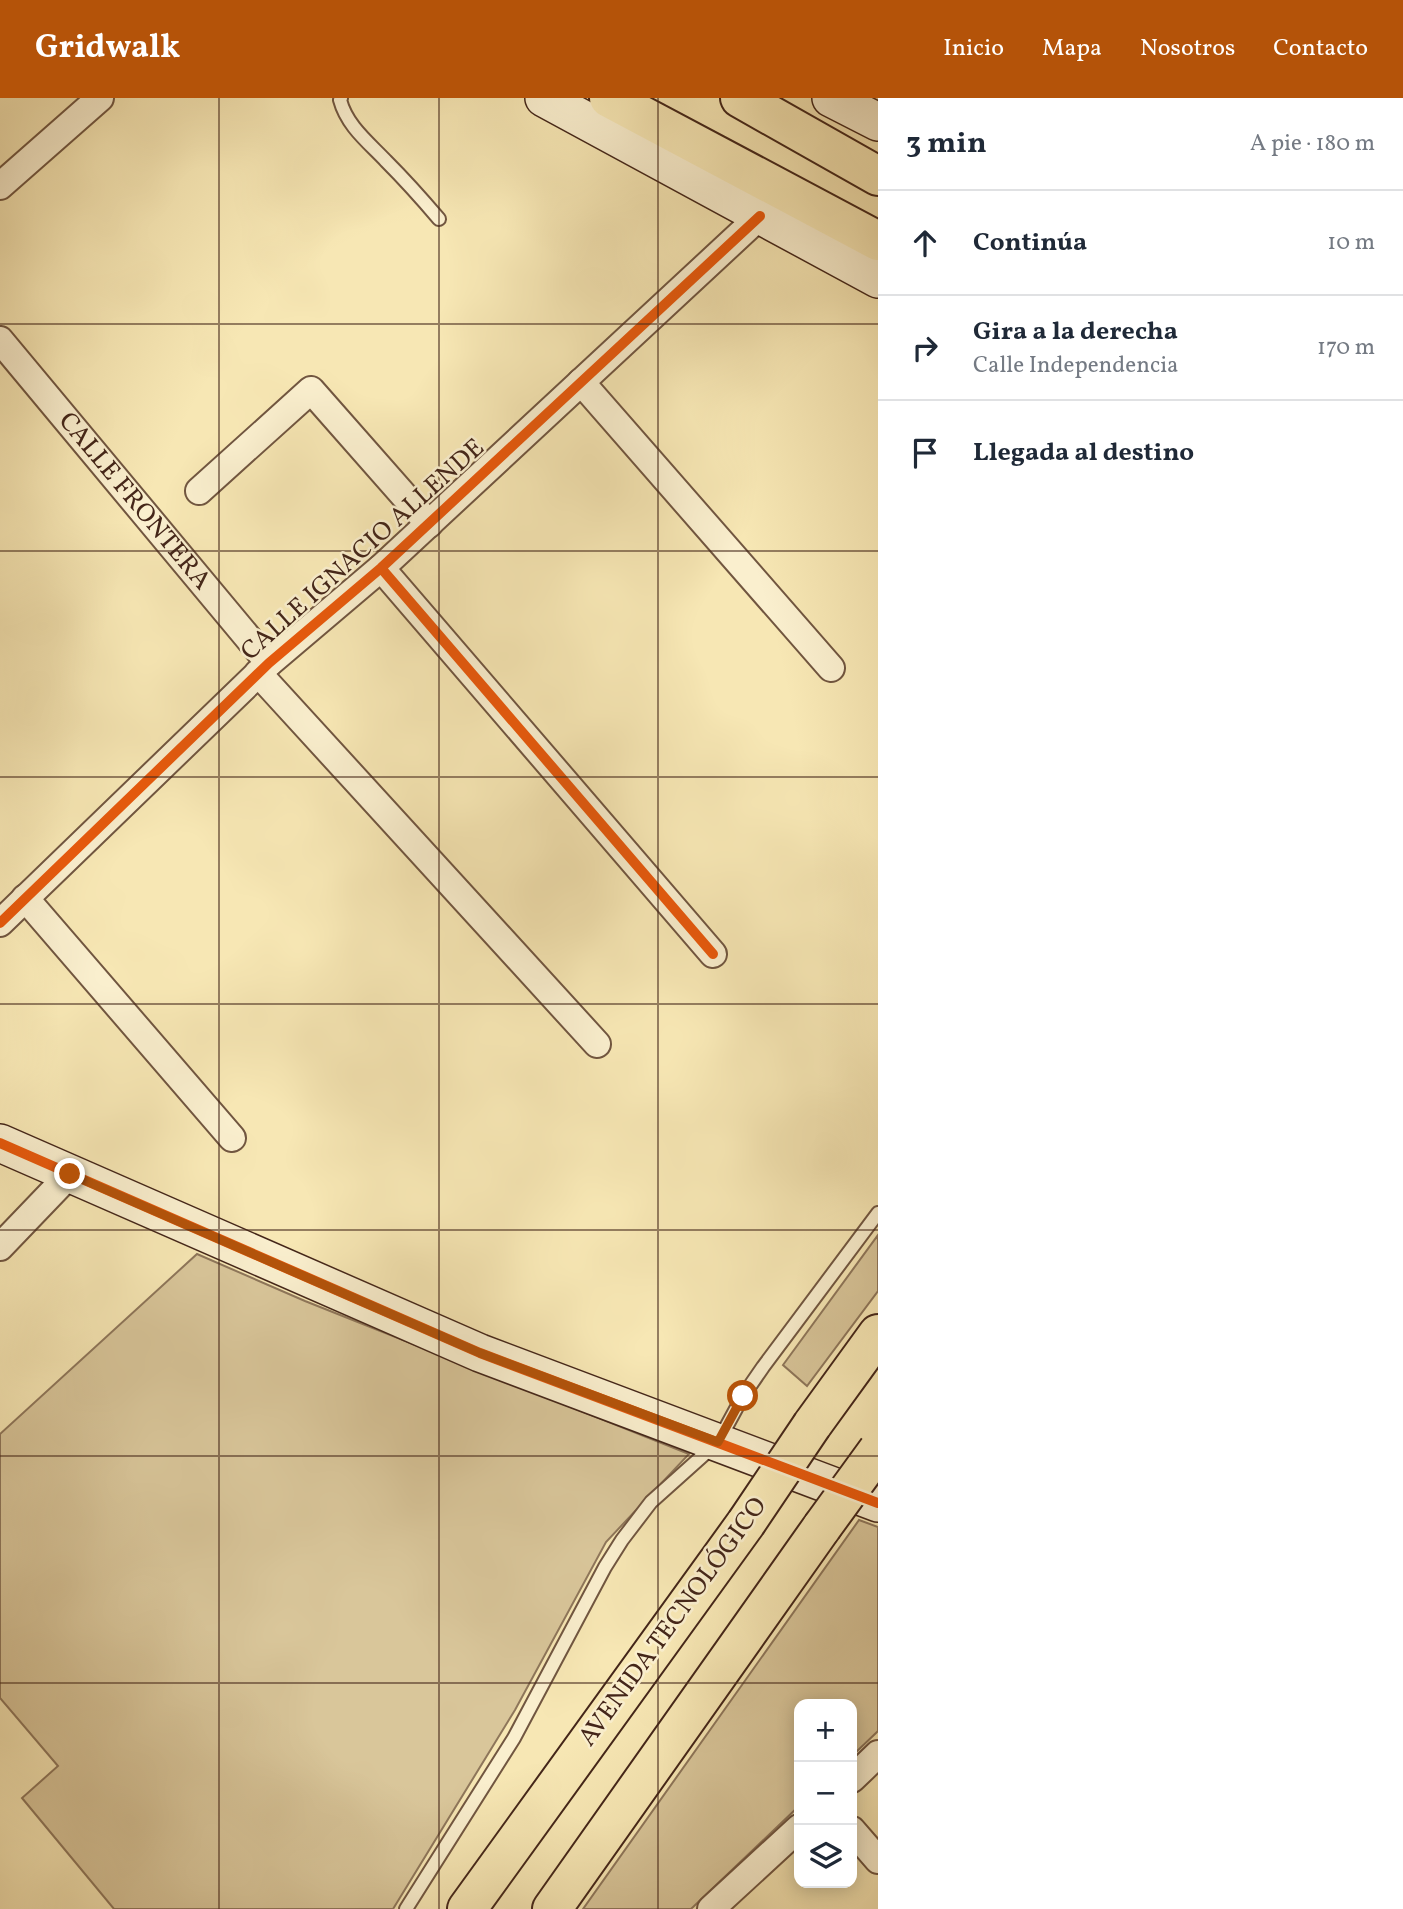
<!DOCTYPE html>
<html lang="es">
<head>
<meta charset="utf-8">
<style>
  body { margin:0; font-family:Vollkorn,serif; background:#f2f2f3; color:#1f2937 }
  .controls { position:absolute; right:21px; bottom:21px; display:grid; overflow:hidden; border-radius:14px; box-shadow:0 4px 18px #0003 }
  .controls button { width:63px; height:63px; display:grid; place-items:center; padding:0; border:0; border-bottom:2px solid #e0e1e3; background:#fff; color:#1f2937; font:35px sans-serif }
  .stop { position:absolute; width:21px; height:21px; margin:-16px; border:5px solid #b45309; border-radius:50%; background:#fff }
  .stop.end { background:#b45309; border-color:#fff; box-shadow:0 2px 7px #0008 }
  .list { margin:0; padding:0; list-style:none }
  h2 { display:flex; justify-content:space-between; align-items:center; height:91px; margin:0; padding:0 28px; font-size:30px }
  h2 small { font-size:23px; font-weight:400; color:#747a83 }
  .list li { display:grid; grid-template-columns:46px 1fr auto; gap:21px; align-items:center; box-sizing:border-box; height:105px; padding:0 28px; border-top:2px solid #e0e1e3 }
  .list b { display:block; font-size:26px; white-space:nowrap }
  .list p { margin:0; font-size:23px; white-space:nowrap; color:#747a83 }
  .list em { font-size:23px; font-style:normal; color:#747a83 }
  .icon { flex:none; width:38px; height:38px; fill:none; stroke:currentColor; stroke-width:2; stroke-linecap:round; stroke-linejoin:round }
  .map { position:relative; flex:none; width:878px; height:1811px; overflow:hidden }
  header { display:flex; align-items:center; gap:42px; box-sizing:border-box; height:98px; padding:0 35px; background:#b45309; color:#fff }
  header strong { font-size:33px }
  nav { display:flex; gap:38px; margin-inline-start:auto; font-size:24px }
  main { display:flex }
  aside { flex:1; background:#fff }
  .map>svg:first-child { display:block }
  .green { fill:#d9c69a; stroke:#8e765a; stroke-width:2 }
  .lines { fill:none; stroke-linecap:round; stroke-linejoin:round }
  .lane-casing { stroke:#715640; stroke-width:16 }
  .street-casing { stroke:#715640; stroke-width:30 }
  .secondary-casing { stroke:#442619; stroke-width:40 }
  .primary-casing { stroke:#442619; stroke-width:42 }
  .highway-casing { stroke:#442619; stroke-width:42 }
  .lane { stroke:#faefce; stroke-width:12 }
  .street { stroke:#faefce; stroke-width:26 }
  .secondary { stroke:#faefce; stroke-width:37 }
  .primary { stroke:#f7e7b4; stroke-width:38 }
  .highway { stroke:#f7e7b4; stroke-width:38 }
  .primary-bridge-casing { stroke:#442619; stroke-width:42; stroke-linecap:butt }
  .primary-bridge { stroke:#f7e7b4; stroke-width:38 }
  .cycleway-casing { stroke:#faefce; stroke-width:15 }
  .cycleway { stroke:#e8590c; stroke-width:10 }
  .route { stroke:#b45309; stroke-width:9 }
  .grid { fill:none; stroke:#442619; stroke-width:2; stroke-opacity:0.55 }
  .labels { text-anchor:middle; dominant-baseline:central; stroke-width:5; stroke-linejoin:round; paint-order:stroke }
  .street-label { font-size:26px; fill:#442619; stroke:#faefce }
</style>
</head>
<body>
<header>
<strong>Gridwalk</strong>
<nav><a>Inicio</a><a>Mapa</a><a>Nosotros</a><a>Contacto</a></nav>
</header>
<main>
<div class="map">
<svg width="878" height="1811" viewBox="0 0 878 1811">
  <rect width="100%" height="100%" fill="#f7e7b4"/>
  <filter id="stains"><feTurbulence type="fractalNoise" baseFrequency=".00286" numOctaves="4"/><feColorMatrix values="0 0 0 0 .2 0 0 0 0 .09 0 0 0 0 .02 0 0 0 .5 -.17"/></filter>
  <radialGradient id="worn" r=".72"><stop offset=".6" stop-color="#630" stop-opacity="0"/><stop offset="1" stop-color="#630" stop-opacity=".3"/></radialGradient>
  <!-- green -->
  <path class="green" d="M878,1137V1193L807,1288L783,1267Z
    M197,1156L305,1203L689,1356L606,1444L515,1612L393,1811H114L22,1700L58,1668L0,1600V1336Z
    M859,1422L878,1429V1633L852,1658V1606H799V1708L691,1811H583Z"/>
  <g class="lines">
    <!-- lane casing -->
    <g class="lane-casing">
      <path id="lane" d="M341,0L340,2C347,28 368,44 386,63C405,82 422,101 439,121
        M406,1811L514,1640L605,1469L622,1442L651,1404L718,1344L743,1298L763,1269L878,1115"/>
    </g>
    <!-- street casing -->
    <g class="street-casing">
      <g id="street">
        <path d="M0,88L100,0"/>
        <path id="s1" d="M0,242L269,565"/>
        <path d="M581,284L831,570"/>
        <path d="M199,393L311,292L429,426"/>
        <path d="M381,470L713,856"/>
        <path d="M258,575L597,946"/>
        <path d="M25,800L232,1040"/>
        <path d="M0,825L269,565L381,470L760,118"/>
        <path d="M0,1149L70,1076"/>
        <path d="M852,1681L878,1656"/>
        <path d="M852,1732L878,1762"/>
        <path d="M711,1811L799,1730"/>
      </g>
    </g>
    <!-- secondary casing -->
    <g class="secondary-casing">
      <path id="secondary" d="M544,0L878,181
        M831,0L878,24
        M0,1045L480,1255L878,1405"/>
    </g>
    <!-- primary casing -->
    <g class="primary-casing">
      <path id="primary" d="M812,1327L878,1236
        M467,1811L746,1425
        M552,1811L822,1429"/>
    </g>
    <!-- highway casing -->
    <g class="highway-casing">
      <path id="highway" d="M609,0L878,143
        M740,0L878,78"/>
    </g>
    <!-- lane -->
    <use href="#lane" class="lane"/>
    <!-- street -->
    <use href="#street" class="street"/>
    <!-- secondary -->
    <use href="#secondary" class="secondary"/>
    <!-- primary -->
    <use href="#primary" class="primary"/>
    <!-- highway -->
    <use href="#highway" class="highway"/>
    <!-- primary-bridge casing -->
    <g class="primary-bridge-casing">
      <path id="primary-bridge" d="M746,1425L812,1327
        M822,1429L878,1352"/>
    </g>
    <!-- primary-bridge -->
    <use href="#primary-bridge" class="primary-bridge"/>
    <!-- cycleway casing -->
    <g class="cycleway-casing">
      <path id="cycleway" d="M381,470L713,856
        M0,825L269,565L381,470L760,118
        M0,1045L480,1255L878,1405"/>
    </g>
    <!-- cycleway -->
    <use href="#cycleway" class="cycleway"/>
  </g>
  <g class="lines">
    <!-- route -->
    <path class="route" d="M70,1076L480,1255L718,1344L743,1298"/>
  </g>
  <!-- grid -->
  <path class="grid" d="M219,0V1811M439,0V1811M658,0V1811M0,226H878M0,453H878M0,679H878M0,906H878M0,1132H878M0,1358H878M0,1585H878"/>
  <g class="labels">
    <!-- street labels -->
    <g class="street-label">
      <text stroke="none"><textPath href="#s1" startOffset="210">CALLE FRONTERA</textPath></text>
      <text transform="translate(363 452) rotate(-42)">CALLE IGNACIO ALLENDE</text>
      <text transform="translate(673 1524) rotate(-54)">AVENIDA TECNOLÓGICO</text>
    </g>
  </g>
  <rect width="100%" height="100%" filter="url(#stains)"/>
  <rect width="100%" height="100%" fill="url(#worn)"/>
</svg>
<div class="controls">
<button>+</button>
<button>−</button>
<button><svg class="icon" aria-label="layers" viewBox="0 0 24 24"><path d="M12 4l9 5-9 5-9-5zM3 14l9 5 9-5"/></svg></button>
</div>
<div class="stop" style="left:743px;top:1298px"></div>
<div class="stop end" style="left:70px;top:1076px"></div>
</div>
<aside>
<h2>3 min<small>A pie · 180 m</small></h2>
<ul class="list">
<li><svg class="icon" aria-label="ahead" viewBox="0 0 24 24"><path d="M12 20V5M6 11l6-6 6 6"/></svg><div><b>Continúa</b></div><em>10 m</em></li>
<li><svg class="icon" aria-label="right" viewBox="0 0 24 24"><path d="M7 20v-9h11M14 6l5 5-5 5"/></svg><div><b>Gira a la derecha</b><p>Calle Independencia</p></div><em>170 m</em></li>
<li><svg class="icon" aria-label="arrive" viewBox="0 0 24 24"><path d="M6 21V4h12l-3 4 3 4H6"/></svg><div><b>Llegada al destino</b></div></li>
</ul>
</aside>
</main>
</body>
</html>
